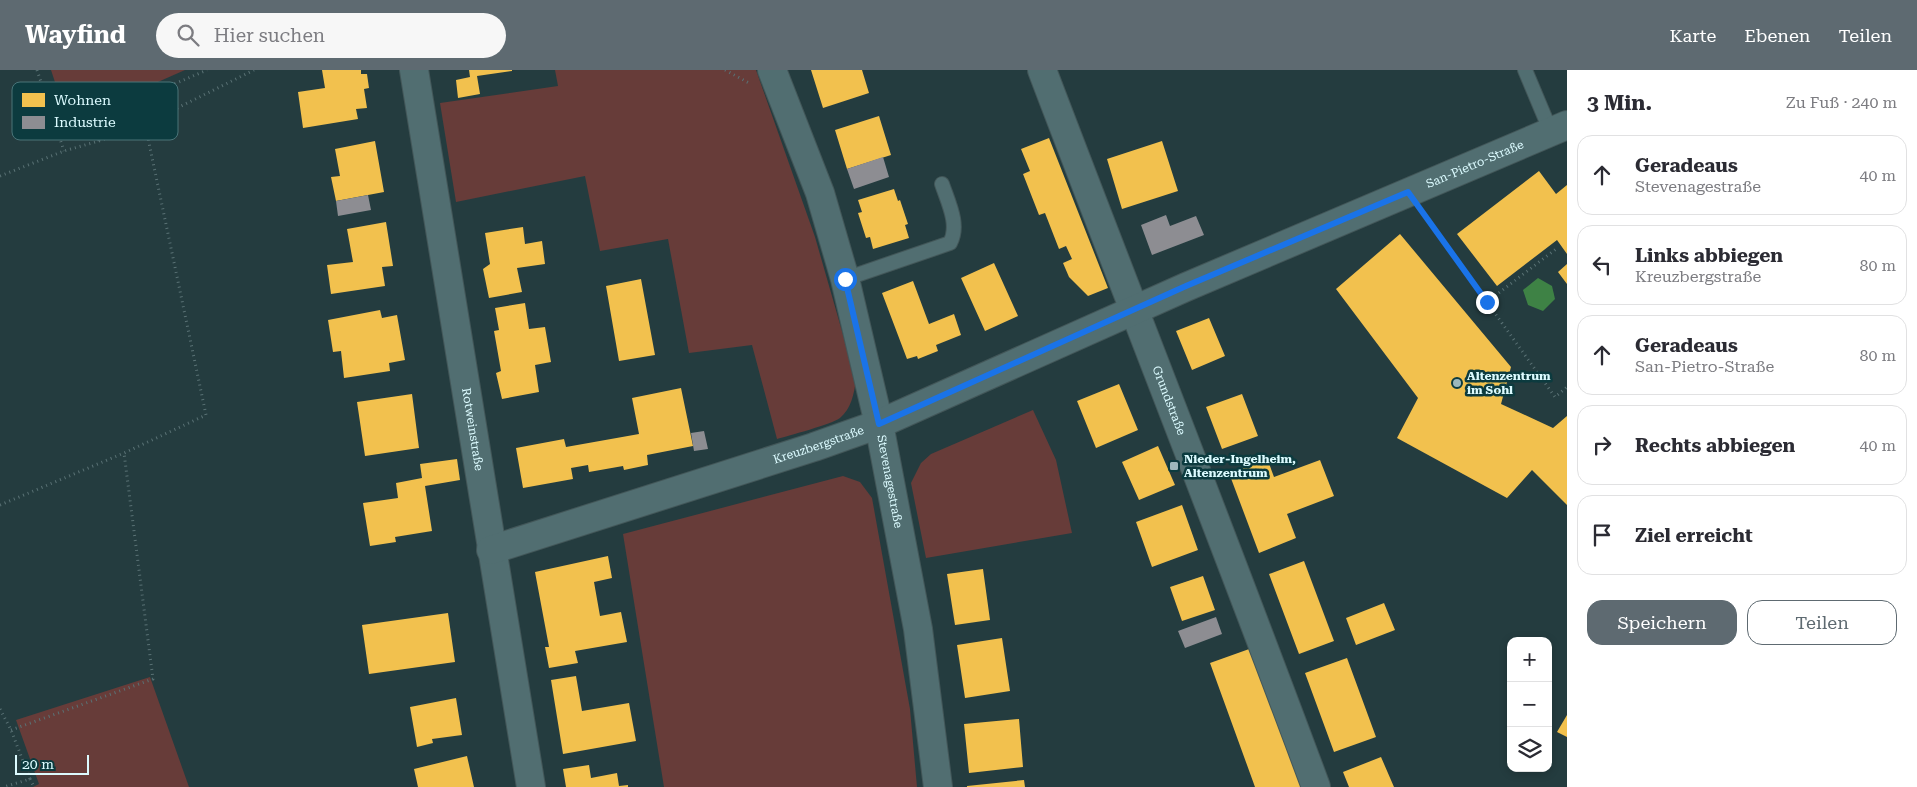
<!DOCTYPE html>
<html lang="de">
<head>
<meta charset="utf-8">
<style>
  body { margin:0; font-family:"Roboto Serif",serif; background:#f7f7f7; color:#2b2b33 }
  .controls { position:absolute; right:15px; bottom:15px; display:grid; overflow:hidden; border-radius:10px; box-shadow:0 2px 8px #0003 }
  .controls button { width:45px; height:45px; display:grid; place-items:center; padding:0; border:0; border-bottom:1px solid #e1e1e2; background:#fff; color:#2b2b33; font:25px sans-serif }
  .scale { position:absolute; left:15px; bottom:12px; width:74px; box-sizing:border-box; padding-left:5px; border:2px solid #dcfbff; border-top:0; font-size:14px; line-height:18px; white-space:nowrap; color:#dcfbff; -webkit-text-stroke:4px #0c3b3f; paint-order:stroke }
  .stop { position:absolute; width:15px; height:15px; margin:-11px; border:4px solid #1a73e8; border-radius:50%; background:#fff }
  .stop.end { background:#1a73e8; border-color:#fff; box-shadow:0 1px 5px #0008 }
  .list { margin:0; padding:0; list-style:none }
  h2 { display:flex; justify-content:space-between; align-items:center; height:65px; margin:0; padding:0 20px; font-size:21px }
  h2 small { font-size:16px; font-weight:400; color:#7c7c81 }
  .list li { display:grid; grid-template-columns:32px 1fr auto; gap:15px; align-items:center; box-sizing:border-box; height:80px; margin:0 10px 10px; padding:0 10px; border:1px solid #e1e1e2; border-radius:15px }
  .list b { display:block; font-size:19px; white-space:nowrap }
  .list p { margin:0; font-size:16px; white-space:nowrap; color:#7c7c81 }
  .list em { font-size:16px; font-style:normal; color:#7c7c81 }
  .actions { display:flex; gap:10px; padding:15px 20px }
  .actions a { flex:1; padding:11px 0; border:1px solid #5e6a71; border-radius:15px; text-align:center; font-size:18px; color:#5e6a71 }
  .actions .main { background:#5e6a71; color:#fff }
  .icon { flex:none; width:28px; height:28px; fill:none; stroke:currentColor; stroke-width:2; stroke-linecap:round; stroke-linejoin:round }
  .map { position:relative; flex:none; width:1567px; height:717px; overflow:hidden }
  header { display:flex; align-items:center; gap:30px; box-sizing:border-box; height:70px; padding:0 25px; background:#5e6a71; color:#fff }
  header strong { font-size:24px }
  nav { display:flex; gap:28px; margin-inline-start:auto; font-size:18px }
  .search { width:350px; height:45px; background:#f7f7f7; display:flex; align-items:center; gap:12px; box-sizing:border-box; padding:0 18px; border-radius:28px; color:#7c7c81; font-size:19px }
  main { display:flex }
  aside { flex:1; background:#fff }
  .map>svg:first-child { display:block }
  .green { fill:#673c39 }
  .water { fill:#3e8245 }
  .homes { fill:#f2c14e }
  .industry { fill:#8d8d92 }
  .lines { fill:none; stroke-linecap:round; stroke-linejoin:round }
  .service-casing { stroke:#435759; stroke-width:16 }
  .minor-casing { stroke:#435759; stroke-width:30 }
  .path { stroke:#5a7275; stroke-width:3; stroke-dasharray:1 4; stroke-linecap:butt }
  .service { stroke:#516e71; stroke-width:14 }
  .minor { stroke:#516e71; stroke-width:28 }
  .route { stroke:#1a73e8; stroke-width:6 }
  .poi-dot { fill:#9cb8bc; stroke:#0c3b3f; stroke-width:2 }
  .labels { text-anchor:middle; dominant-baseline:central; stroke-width:5; stroke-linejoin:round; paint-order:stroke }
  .street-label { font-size:12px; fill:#dcfbff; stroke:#0c3b3f }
  .poi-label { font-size:12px; font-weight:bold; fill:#dcfbff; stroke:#0c3b3f; text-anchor:start }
  .key { fill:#0c3b3f; stroke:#4a7579; stroke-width:1 }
  .key-label { font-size:14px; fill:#dcfbff }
</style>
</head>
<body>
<header>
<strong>Wayfind</strong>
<div class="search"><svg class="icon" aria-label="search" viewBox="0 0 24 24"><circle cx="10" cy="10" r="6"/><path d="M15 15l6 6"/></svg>Hier suchen</div>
<nav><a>Karte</a><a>Ebenen</a><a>Teilen</a></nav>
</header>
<main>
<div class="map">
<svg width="1567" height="717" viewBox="0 0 1567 717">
  <rect width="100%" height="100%" fill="#243c3f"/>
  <!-- green -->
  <path class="green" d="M51,0H185L133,23L99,36L85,51L80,69L74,70Z
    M555,0H756L815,167L856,310C854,324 851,339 840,348C832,354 788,366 777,369L752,275L689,283L668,169L600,181L585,106L456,132L440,33L558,16Z
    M1033,340L1056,390L1072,463L926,488L911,413L921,393L931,384Z
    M843,406L860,412L872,428L910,639L917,717H664L623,464Z
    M150,607L189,717H33L39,714L16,650Z"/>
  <!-- water -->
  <path class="water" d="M1538,208L1552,216L1555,229L1543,241L1528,235L1523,220Z"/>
  <!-- homes -->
  <path class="homes" d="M322,0H361V4H367L369,18L364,19L367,38L356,39L358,49L303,58L298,22L325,18Z
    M469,0H512V1L477,6L480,24L458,28L456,10L470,7Z
    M811,0H862L869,23L823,38Z
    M879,46L891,85L847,99L835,60Z
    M1049,68L1108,218L1088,226L1069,207L1063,193L1072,189L1066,176L1059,179L1045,143L1039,145L1023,104L1030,101L1021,79Z
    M375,71L384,122L336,131L331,107L340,106L335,79Z
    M1162,71L1178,121L1122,139L1107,89Z
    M1539,101L1556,124L1567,115V184L1557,170L1497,216L1457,164Z
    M894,119L898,131L900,130L908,154L905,155L909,168L873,179L870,167L866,168L858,143L862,142L858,130Z
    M386,152L393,196L382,197L385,216L331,224L327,195L353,192L347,159Z
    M523,157L525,174L542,171L545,194L517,198L522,222L489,228L483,199L490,194L485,163Z
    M1400,164L1511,297L1501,334L1553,358L1567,346V435L1532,400L1507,428L1397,368L1418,328L1336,219Z
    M994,193L1018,246L985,261L961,208Z
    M1567,194V214L1558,202Z
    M641,209L655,285L619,291L606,216Z
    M913,211L929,254L954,244L961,265L936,275L938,281L918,289L917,286L907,289L882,223Z
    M525,233L529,259L545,257L551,292L535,295L539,322L502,329L496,303L501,301L494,261L499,260L495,238Z
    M380,240L382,248L397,245L405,290L389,293L390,301L344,308L341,281L333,282L328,250Z
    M1209,248L1225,286L1192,300L1176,261Z
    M1119,314L1138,360L1096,378L1077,331Z
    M681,318L693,376L647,385L648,395L624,400L623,396L589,402L588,395L571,398L573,409L523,418L516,378L564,369L566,377L639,364L632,328Z
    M412,324L419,378L365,386L357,332Z
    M1242,324L1258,366L1222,379L1206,337Z
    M1158,376L1175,415L1139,430L1122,392Z
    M1267,388L1274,407L1320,390L1334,426L1287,444L1296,468L1259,483L1229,403Z
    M457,389L460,410L425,416L432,461L395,467L396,472L370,476L363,433L398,428L396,413L422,408L420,394Z
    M1182,435L1198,480L1152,497L1136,452Z
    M608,486L612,508L594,512L600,546L621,542L627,572L575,581L578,593L549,598L545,577H549L535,502Z
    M1304,491L1334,571L1299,584L1269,504Z
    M983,499L990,550L955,555L947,504Z
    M1203,506L1215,540L1182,551L1170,517Z
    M1384,533L1395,560L1356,575L1346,548Z
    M448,543L455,592L369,604L362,555Z
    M1002,568L1010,621L965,628L957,575Z
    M1252,578L1303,717H1255L1210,593Z
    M1347,588L1376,667L1334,682L1305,603Z
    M576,606L582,641L629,633L636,671L563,684L551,610Z
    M456,628L462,665L432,669L433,673L417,677L410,637Z
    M1567,645V667L1557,662Z
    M1019,649L1023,697L969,703L964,654Z
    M467,686L474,717H418L414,699Z
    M1381,687L1394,717H1349L1343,702Z
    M589,695L591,708L617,703L619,716L628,715V717H566L563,699Z
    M1024,710L1025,717H967V716Z"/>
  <!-- industry -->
  <path class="industry" d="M883,87L889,107L854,119L847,99Z
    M368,125L371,140L338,146L336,131Z
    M1166,145L1170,156L1196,146L1204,165L1152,185L1141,155Z
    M704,361L708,379L694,381L691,363Z
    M1216,547L1222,564L1185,578L1178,561Z"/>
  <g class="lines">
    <!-- service casing -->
    <g class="service-casing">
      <path id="service" d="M1525,0L1551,62
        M845,209L950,173C960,155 948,132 942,114"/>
    </g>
    <!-- minor casing -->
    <g class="minor-casing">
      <g id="minor">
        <path id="s1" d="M414,0L531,717"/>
        <path id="s2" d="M772,0L820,123L845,209L879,354L918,559L938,717"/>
        <path id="s3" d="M1042,0C1133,239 1227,477 1316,717"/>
        <path id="s4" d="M491,480L814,377L879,354L1186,217L1567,55"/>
      </g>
    </g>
    <!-- path -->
    <path class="path" d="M37,0L64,81
      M725,0L749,13
      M99,71L95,48L207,0
      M0,106L64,81L99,71L145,54L254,0
      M1423,143L1555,327L1567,317
      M1487,232L1556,179
      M0,435L124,383L206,345L145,54
      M0,639L11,660L30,709L4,717
      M11,660L153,609L124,383
      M30,709L34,717"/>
    <!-- service -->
    <use href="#service" class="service"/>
    <!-- minor -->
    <use href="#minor" class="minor"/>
  </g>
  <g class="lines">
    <!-- route -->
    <path class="route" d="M845,209L879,354L1186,216L1408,122L1487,232"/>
  </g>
  <!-- markers -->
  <g class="poi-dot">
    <circle cx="1457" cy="313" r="5"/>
    <rect x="1169" y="391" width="10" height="10" rx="2.5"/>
  </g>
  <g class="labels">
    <!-- street labels -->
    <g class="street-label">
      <text stroke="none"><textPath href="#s4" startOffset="1058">San-Pietro-Straße</textPath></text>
      <text stroke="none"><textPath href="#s3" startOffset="354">Grundstraße</textPath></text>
      <text stroke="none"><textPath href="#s1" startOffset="364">Rotweinstraße</textPath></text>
      <text stroke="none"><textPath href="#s4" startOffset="344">Kreuzbergstraße</textPath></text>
      <text stroke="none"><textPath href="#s2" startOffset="429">Stevenagestraße</textPath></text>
    </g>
    <!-- poi labels -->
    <g class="poi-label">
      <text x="1467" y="306">Altenzentrum<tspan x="1467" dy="14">im Sohl</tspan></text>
      <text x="1184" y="389">Nieder-Ingelheim,<tspan x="1184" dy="14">Altenzentrum</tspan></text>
    </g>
  </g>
  <!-- legend -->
  <rect x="12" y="12" width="166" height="58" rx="8" class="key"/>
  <rect x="22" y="23" width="23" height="14" fill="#f2c14e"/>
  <rect x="22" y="46" width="23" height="13" fill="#8d8d92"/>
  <g class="key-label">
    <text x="54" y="35">Wohnen</text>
    <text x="54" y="57">Industrie</text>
  </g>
</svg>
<div class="controls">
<button>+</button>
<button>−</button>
<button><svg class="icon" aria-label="layers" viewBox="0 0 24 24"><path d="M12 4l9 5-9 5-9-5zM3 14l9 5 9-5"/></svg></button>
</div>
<div class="scale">20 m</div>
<div class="stop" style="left:845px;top:209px"></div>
<div class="stop end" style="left:1487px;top:232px"></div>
</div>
<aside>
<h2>3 Min.<small>Zu Fuß · 240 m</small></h2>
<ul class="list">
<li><svg class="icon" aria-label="ahead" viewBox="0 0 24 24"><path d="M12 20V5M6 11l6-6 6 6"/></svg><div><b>Geradeaus</b><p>Stevenagestraße</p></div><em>40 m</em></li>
<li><svg class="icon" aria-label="left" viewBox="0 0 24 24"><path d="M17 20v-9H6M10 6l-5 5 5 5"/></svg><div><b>Links abbiegen</b><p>Kreuzbergstraße</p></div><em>80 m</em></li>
<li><svg class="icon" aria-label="ahead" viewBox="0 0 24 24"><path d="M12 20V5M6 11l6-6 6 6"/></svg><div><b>Geradeaus</b><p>San-Pietro-Straße</p></div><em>80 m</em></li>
<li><svg class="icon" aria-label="right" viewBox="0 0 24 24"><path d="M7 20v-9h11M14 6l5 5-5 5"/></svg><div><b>Rechts abbiegen</b></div><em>40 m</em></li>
<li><svg class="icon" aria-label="arrive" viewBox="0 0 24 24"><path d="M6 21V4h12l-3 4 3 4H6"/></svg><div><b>Ziel erreicht</b></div></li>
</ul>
<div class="actions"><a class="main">Speichern</a><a>Teilen</a></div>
</aside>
</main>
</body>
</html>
